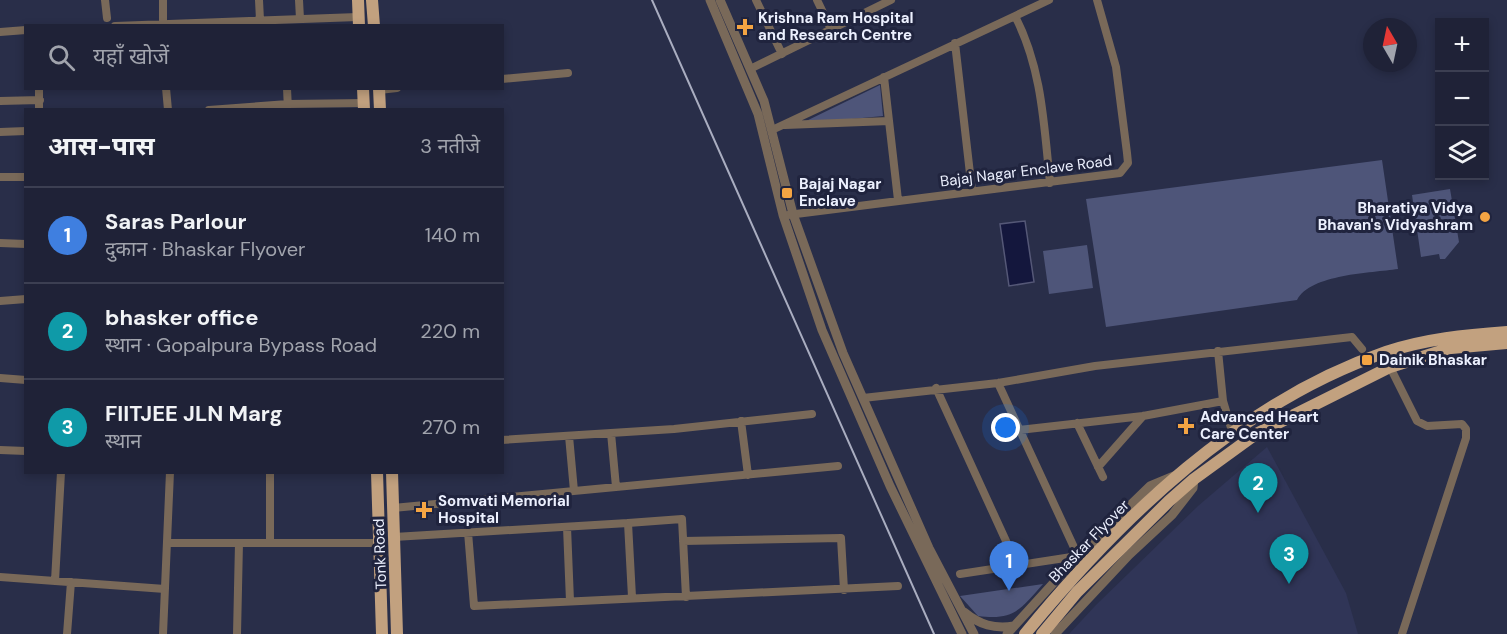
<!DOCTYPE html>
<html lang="hi">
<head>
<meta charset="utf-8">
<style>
  body { margin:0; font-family:"DM Sans","Noto Sans Devanagari",sans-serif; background:#2c2f42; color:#f1f3f6 }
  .controls { position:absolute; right:18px; top:18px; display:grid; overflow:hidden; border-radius:0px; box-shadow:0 3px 9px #0003 }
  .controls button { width:54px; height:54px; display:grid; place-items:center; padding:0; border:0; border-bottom:2px solid #3c3f52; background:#1f2237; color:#f1f3f6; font:30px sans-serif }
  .compass { position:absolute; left:1363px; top:18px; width:54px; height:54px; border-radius:50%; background:#1f2237; box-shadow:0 3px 9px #0003; rotate:351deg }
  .you { position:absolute; left:1006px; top:428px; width:21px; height:21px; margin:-15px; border:4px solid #fff; border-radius:50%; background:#1a73e8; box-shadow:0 0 0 9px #1a73e833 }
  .badge { display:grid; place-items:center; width:39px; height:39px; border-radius:50%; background:#2563eb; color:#fff; font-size:20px; font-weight:700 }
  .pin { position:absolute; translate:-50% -50px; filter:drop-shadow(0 2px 3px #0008) }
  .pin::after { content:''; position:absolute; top:32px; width:21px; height:18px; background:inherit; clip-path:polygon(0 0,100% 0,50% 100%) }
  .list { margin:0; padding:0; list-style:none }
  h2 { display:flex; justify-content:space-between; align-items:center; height:78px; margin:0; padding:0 24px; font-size:26px }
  h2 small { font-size:20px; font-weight:400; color:#a1a4ad }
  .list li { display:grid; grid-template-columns:39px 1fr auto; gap:18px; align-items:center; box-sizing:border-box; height:96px; padding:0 24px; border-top:2px solid #3c3f52 }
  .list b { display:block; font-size:22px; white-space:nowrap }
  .list p { margin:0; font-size:20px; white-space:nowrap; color:#a1a4ad }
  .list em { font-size:20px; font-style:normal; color:#a1a4ad }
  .icon { flex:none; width:33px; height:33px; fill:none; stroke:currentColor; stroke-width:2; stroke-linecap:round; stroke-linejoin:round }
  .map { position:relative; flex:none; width:1507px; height:634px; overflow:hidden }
  .search { position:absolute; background:#1f2237; box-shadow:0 3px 9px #0003; left:24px; top:24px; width:480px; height:66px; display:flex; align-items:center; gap:15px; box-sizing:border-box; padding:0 21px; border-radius:0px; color:#a1a4ad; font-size:22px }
  .panel { position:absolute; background:#1f2237; box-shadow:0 3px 9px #0003; left:24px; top:108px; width:480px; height:366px; border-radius:0px }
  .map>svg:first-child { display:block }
  .built { fill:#303557 }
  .green { fill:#4e5579 }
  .water { fill:#14173d; stroke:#555877; stroke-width:1.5 }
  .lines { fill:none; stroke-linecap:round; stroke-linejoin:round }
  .minor { stroke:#796959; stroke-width:8 }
  .tertiary { stroke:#796959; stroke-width:9 }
  .primary { stroke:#c2a17f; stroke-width:12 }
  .rail { stroke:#a9adc0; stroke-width:2 }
  .poi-dot { fill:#f4a443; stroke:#20243e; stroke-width:2 }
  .labels { text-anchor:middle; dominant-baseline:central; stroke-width:6; stroke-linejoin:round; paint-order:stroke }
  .poi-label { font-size:15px; font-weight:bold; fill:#ecf0fe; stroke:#20243e; text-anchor:start }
  .street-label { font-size:15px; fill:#ecf0fe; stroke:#20243e }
</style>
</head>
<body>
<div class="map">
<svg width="1507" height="634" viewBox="0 0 1507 634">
  <rect width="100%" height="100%" fill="#292e49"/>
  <!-- built -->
  <path class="built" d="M1267,447L1346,593L1358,634H1069L1096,605L1198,506Z"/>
  <!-- green -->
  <path class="green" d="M880,85L883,116L800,124Z
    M1382,160L1398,269C1371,273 1311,274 1297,300L1106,327L1086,199Z
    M1450,189L1459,242L1445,259H1440L1439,254L1421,257L1412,195Z
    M1087,245L1093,288L1049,294L1043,251Z
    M1043,584C1021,609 1014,621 978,616L960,596Z"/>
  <!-- water -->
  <path class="water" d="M1025,221L1034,282L1009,286L1000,224Z"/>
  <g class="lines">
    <!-- minor -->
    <path class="minor" d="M105,0L107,18
      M163,0V25
      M259,0L260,20
      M299,0L300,19
      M756,0L782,54
      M817,0L831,29
      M1015,16C1042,68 1044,125 1050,183
      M115,26L358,17
      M0,32L26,30
      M955,43L972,191
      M750,69L891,0
      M884,77L898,200
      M502,79L568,73
      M39,88V110
      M166,88L168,110
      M287,88L288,110
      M379,90L397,88
      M0,101L40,100
      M209,110L288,104L364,103
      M785,125L889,121
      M772,130L1049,0
      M0,132L26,131
      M0,177H26
      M788,215L1120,173L1128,163L1127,153L1116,67L1097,0
      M0,243L26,244
      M0,301L26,299
      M1390,367L1417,421L1427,426L1462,424L1466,429V438L1402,634
      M0,378L26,380
      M936,388L1017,565
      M863,398L998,383L1095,366L1352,337L1362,349
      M1223,401L1232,431
      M741,421L748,475
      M1077,423L1103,477
      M1019,430L1143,416L1223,401L1218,351
      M611,433L616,487
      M569,436L574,491
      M502,440L674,429L812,414
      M0,450L26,451
      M1098,467L1143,416
      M270,472V543
      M393,508L838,466
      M628,523L682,519L686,597
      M567,527L570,601
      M468,532L474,606L898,586
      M394,537L628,523L632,597
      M683,541L841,538L844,590
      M167,543H379
      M960,574L1078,556L998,383
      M0,577L165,589
      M55,581L61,472
      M67,634L71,582
      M163,634L170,472
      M237,634L239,543"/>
    <!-- tertiary -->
    <path class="tertiary" d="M710,0L758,114L783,215L822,330L890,486L962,634
      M720,0L764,101L793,214L843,353L929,548L974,634
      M964,612C980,625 994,629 1014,626
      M1007,634L1078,556L1150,486L1174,476
      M1055,634L1129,555L1172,515L1193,488L1194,479"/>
    <!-- primary -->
    <path class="primary" d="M358,0L359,26
      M372,0L374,26
      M363,88L364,110
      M379,88L380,110
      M377,472L382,634
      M392,472L397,634
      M1025,634C1121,517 1240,402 1386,352C1425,339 1466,335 1507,332
      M1042,634L1077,592L1169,501L1194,479L1256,434L1390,367L1451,348L1507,343"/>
    <!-- rail -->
    <path class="rail" d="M652,0L934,634"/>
  </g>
  <!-- markers -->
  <g class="poi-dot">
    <path d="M742 18h6v6h6v6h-6v6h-6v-6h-6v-6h6z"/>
    <rect x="781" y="187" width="12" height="12" rx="3"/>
    <circle cx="1485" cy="217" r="6"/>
    <rect x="1361" y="354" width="12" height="12" rx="3"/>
    <path d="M1183 417h6v6h6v6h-6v6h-6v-6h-6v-6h6z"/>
    <path d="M421 501h6v6h6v6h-6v6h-6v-6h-6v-6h6z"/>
  </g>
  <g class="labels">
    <!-- poi labels -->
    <g class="poi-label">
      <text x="758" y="18">Krishna Ram Hospital<tspan x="758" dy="17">and Research Centre</tspan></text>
      <text x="799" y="184">Bajaj Nagar<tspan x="799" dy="17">Enclave</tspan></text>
      <text x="1473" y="208" text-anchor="end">Bharatiya Vidya<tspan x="1473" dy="17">Bhavan's Vidyashram</tspan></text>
      <text x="1379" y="360">Dainik Bhaskar</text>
      <text x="1200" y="417">Advanced Heart<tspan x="1200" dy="17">Care Center</tspan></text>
      <text x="438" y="501">Somvati Memorial<tspan x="438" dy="17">Hospital</tspan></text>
    </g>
    <!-- street labels -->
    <g class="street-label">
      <text transform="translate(1026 171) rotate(-7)">Bajaj Nagar Enclave Road</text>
      <text transform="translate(1089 541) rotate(-46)">Bhaskar Flyover</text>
      <text transform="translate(380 554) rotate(-92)">Tonk Road</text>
    </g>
  </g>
</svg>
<div class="controls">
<button>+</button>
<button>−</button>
<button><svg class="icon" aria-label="layers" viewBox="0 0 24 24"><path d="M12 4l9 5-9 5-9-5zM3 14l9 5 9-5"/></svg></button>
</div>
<svg class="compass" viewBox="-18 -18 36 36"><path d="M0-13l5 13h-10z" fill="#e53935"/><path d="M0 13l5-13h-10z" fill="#a1a4ad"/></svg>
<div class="you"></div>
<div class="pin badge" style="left:1009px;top:591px;background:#3f7fe0">1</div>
<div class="pin badge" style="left:1258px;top:513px;background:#0f9aa8">2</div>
<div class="pin badge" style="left:1289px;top:584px;background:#0f9aa8">3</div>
<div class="search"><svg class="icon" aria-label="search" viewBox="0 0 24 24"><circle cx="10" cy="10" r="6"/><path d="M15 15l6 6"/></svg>यहाँ खोजें</div>
<section class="panel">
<h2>आस-पास<small>3 नतीजे</small></h2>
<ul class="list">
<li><span class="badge" style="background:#3f7fe0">1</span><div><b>Saras Parlour</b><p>दुकान · Bhaskar Flyover</p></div><em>140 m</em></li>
<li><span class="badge" style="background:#0f9aa8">2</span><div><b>bhasker office</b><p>स्थान · Gopalpura Bypass Road</p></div><em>220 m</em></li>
<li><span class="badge" style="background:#0f9aa8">3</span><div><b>FIITJEE JLN Marg</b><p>स्थान</p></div><em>270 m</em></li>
</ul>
</section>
</div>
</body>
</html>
